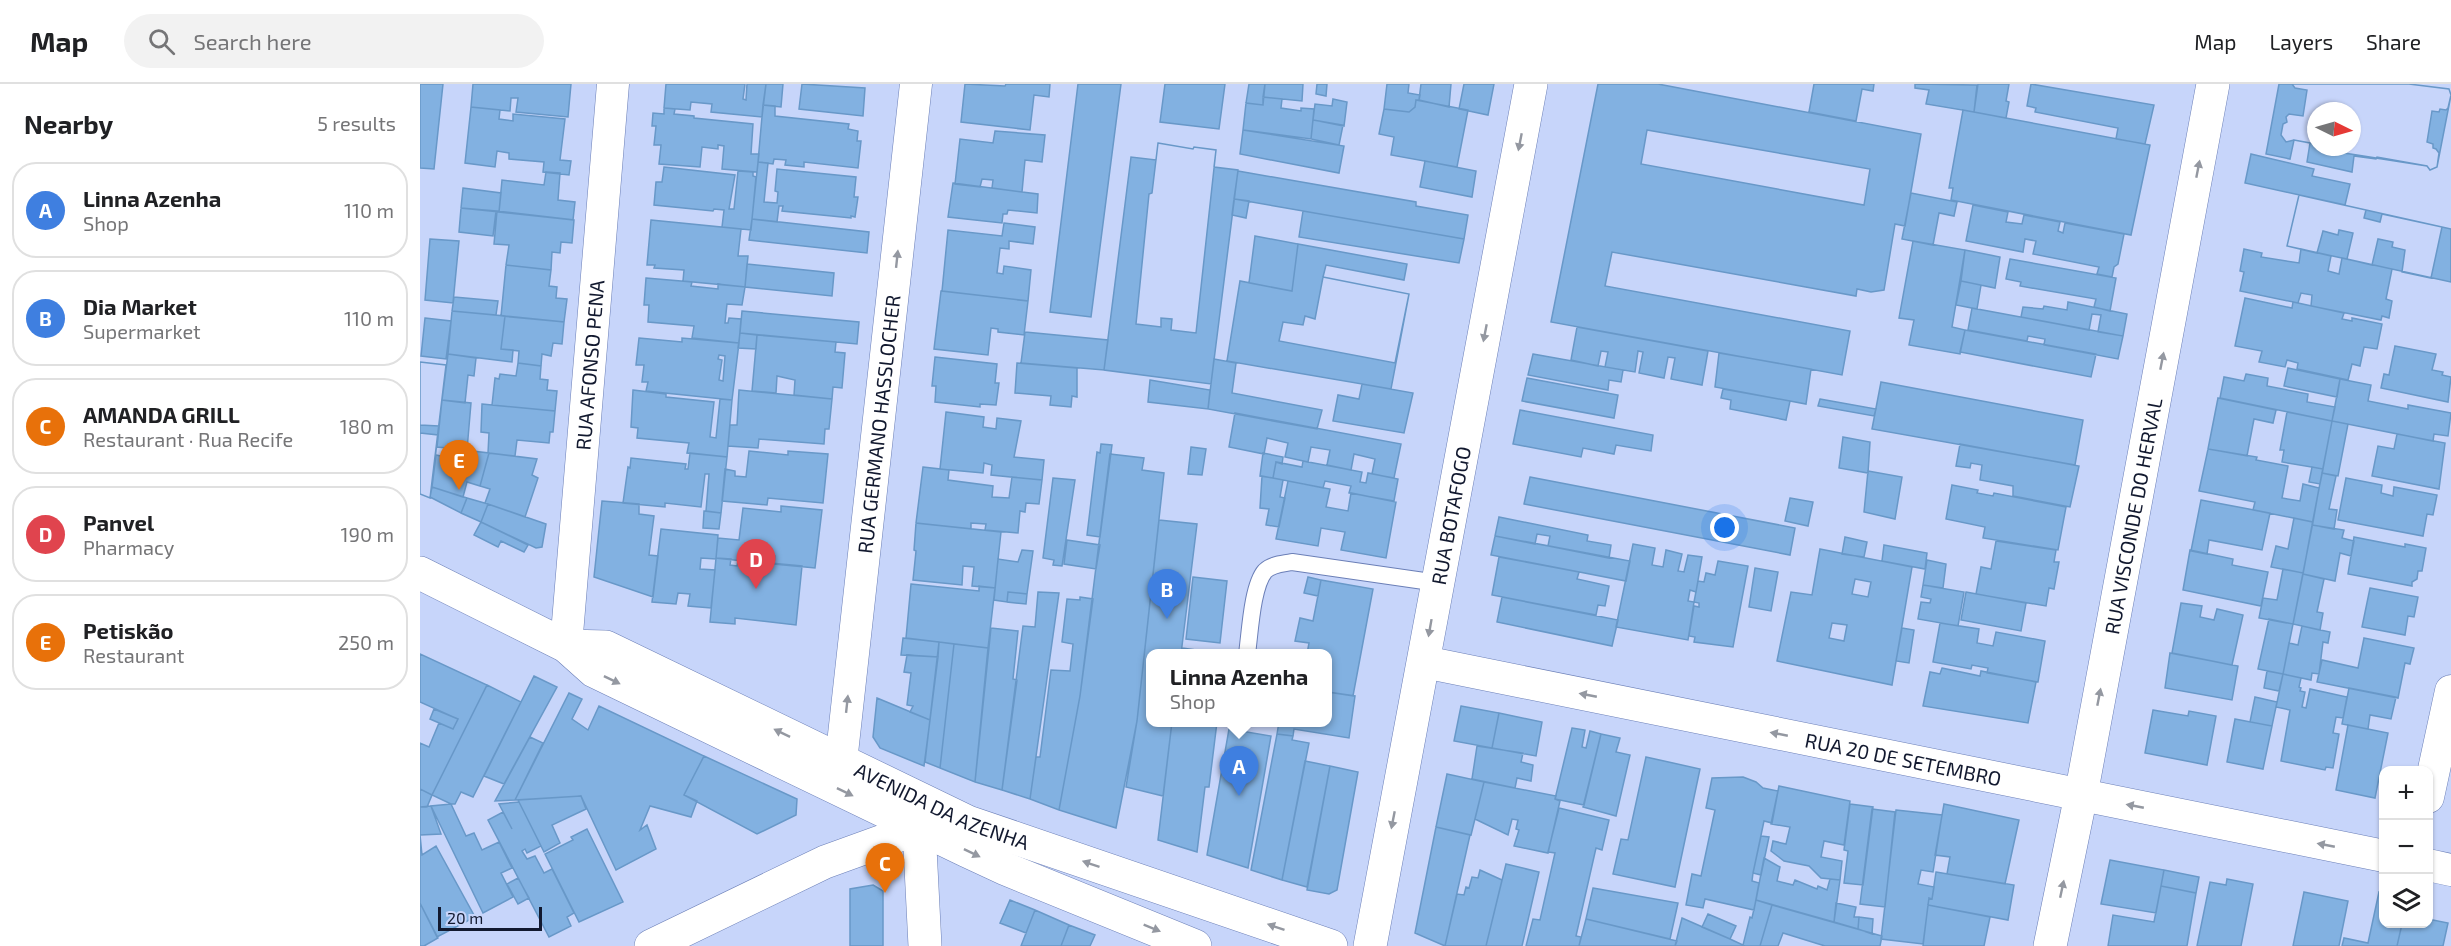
<!DOCTYPE html>
<html lang="en">
<head>
<meta charset="utf-8">
<style>
  body { margin:0; font-family:"Exo 2",sans-serif; background:#f2f2f2; color:#202124 }
  .controls { position:absolute; right:18px; bottom:18px; display:grid; overflow:hidden; border-radius:12px; box-shadow:0 2px 4px #0004 }
  .controls button { width:54px; height:54px; display:grid; place-items:center; padding:0; border:0; border-bottom:2px solid #e0e0e0; background:#fff; color:#202124; font:30px sans-serif }
  .compass { position:absolute; left:1887px; top:18px; width:54px; height:54px; border-radius:50%; background:#fff; box-shadow:0 2px 4px #0004; rotate:95deg }
  .scale { position:absolute; left:18px; bottom:15px; width:104px; box-sizing:border-box; padding-left:6px; border:3px solid #12192f; border-top:0; font-size:16px; line-height:21px; white-space:nowrap; color:#12192f; -webkit-text-stroke:4px #c7d5fa; paint-order:stroke }
  .you { position:absolute; left:1305px; top:444px; width:21px; height:21px; margin:-15px; border:4px solid #fff; border-radius:50%; background:#1a73e8; box-shadow:0 0 0 9px #1a73e833 }
  .badge { display:grid; place-items:center; width:39px; height:39px; border-radius:50%; background:#111827; color:#fff; font-size:20px; font-weight:700 }
  .pin { position:absolute; translate:-50% -50px; filter:drop-shadow(0 2px 3px #0008) }
  .pin::after { content:''; position:absolute; top:32px; width:21px; height:18px; background:inherit; clip-path:polygon(0 0,100% 0,50% 100%) }
  .popup { position:absolute; left:726px; top:565px; width:186px; height:78px; box-sizing:border-box; display:grid; place-content:center; border-radius:12px; background:#fff; filter:drop-shadow(0 2px 4px #0005); font-size:20px; white-space:nowrap; color:#757577 }
  .popup b { font-size:22px; color:#202124 }
  .popup::after { content:''; position:absolute; left:50%; top:100%; margin-left:-12px; border:12px solid transparent; border-top-color:#fff }
  .list { margin:0; padding:0; list-style:none }
  h2 { display:flex; justify-content:space-between; align-items:center; height:78px; margin:0; padding:0 24px; font-size:26px }
  h2 small { font-size:20px; font-weight:400; color:#757577 }
  .list li { display:grid; grid-template-columns:39px 1fr auto; gap:18px; align-items:center; box-sizing:border-box; height:96px; margin:0 12px 12px; padding:0 12px; border:2px solid #e0e0e0; border-radius:24px }
  .list b { display:block; font-size:22px; white-space:nowrap }
  .list p { margin:0; font-size:20px; white-space:nowrap; color:#757577 }
  .list em { font-size:20px; font-style:normal; color:#757577 }
  .icon { flex:none; width:33px; height:33px; fill:none; stroke:currentColor; stroke-width:2; stroke-linecap:round; stroke-linejoin:round }
  .map { position:relative; flex:none; width:2031px; height:862px; overflow:hidden }
  header { display:flex; align-items:center; gap:36px; box-sizing:border-box; height:84px; padding:0 30px; background:#fff; border-bottom:2px solid #e0e0e0 }
  header strong { font-size:28px }
  nav { display:flex; gap:33px; margin-inline-start:auto; font-size:21px }
  .search { width:420px; height:54px; background:#f2f2f2; display:flex; align-items:center; gap:15px; box-sizing:border-box; padding:0 21px; border-radius:33px; color:#757577; font-size:22px }
  main { display:flex }
  aside { flex:1; background:#fff }
  .map>svg:first-child { display:block }
  .building { fill:#82b1e1; stroke:#6898c8; stroke-width:1.5; fill-rule:evenodd }
  .lines { fill:none; stroke-linecap:round; stroke-linejoin:round }
  .service-casing { stroke:#6b7fb7; stroke-width:18 }
  .minor-casing { stroke:#6b7fb7; stroke-width:33 }
  .tertiary-casing { stroke:#6b7fb7; stroke-width:34 }
  .secondary-casing { stroke:#6b7fb7; stroke-width:34 }
  .service { stroke:#fff; stroke-width:16 }
  .minor { stroke:#fff; stroke-width:32 }
  .tertiary { stroke:#fff; stroke-width:33 }
  .secondary { stroke:#fff; stroke-width:33 }
  .oneway { fill:#9498a1 }
  .labels { text-anchor:middle; dominant-baseline:central; stroke-width:6; stroke-linejoin:round; paint-order:stroke }
  .street-label { font-size:20px; fill:#12192f; stroke:#c7d5fa }
</style>
</head>
<body>
<header>
<strong>Map</strong>
<div class="search"><svg class="icon" aria-label="search" viewBox="0 0 24 24"><circle cx="10" cy="10" r="6"/><path d="M15 15l6 6"/></svg>Search here</div>
<nav><a>Map</a><a>Layers</a><a>Share</a></nav>
</header>
<main>
<aside>
<h2>Nearby<small>5 results</small></h2>
<ul class="list">
<li><span class="badge" style="background:#3f7fe0">A</span><div><b>Linna Azenha</b><p>Shop</p></div><em>110 m</em></li>
<li><span class="badge" style="background:#3f7fe0">B</span><div><b>Dia Market</b><p>Supermarket</p></div><em>110 m</em></li>
<li><span class="badge" style="background:#e8710a">C</span><div><b>AMANDA GRILL</b><p>Restaurant · Rua Recife</p></div><em>180 m</em></li>
<li><span class="badge" style="background:#e0444e">D</span><div><b>Panvel</b><p>Pharmacy</p></div><em>190 m</em></li>
<li><span class="badge" style="background:#e8710a">E</span><div><b>Petiskão</b><p>Restaurant</p></div><em>250 m</em></li>
</ul>
</aside>
<div class="map">
<svg width="2031" height="862" viewBox="0 0 2031 862">
  <rect width="100%" height="100%" fill="#c7d5fa"/>
  <!-- building -->
  <path class="building" d="M0,0H23L14,85L0,84Z
    M53,0H151L148,33L96,28L98,14H91L90,27L51,23Z
    M246,0H325L323,15L326,16L327,0H346L342,33L291,28L292,20L271,18L270,26L244,24Z
    M346,0H363L361,23L343,21Z
    M382,0L445,4L443,32L379,25Z
    M545,0L585,2L586,0H630L629,13L614,11L610,46L541,38Z
    M658,0H701L671,233L630,228Z
    M745,0H805L799,45L740,38Z
    M829,0H845L843,21L826,19Z
    M845,0H883L882,17L843,13Z
    M897,0H907L906,12L896,10Z
    M967,0H989L988,9L1000,11L999,16H996L995,23L989,28L964,25Z
    M1001,0H1031L1029,23L999,16Z
    M1044,0H1074L1068,31L1039,25Z
    M1178,0H1238L1501,50L1485,142L1475,140L1464,206L1451,208L1437,205L1436,212L1192,168L1185,202L1430,247L1422,291L1131,238ZM1227,46L1450,85L1444,121L1221,80Z
    M1394,0H1454L1453,7L1442,5L1436,37L1389,28Z
    M1495,0L1557,1L1554,28L1506,20L1509,6L1495,4Z
    M1589,0L1586,17L1589,18L1586,34L1554,28L1558,0Z
    M1611,0L1734,21L1725,60L1696,55L1698,44L1615,28L1616,24L1607,22Z
    M1859,0H1989L2029,5L2031,11L2017,83L2010,86L2007,82L1957,73L1956,75L1934,72L1932,88L1887,78L1890,59L1874,56L1870,75L1846,70ZM1896,27H1932V63H1896Z
    M1872,0H1989L2029,5L2031,11L2028,24L2026,26L2020,25L2019,28L2012,27L2007,58L2013,60V64L2016,65L2019,69L2017,83L2010,86L2007,82L1905,66V63H1932V27H1896V60L1874,56L1866,58L1861,51L1863,40L1867,38L1866,33L1869,30L1883,32L1887,6L1875,4Z
    M843,13L862,15L861,24L881,27V24L894,25L891,55L823,46L826,19L843,21Z
    M913,15L927,18L924,42L893,36L895,20L912,22Z
    M996,16L1048,26L1037,83L971,71L974,53L959,50L964,25L989,28L995,23Z
    M343,21L355,22V32L429,40L428,45L438,47L437,57H441L438,84L384,78V83L365,81L366,76L354,75L353,80L338,78Z
    M51,23L80,26L79,35L93,37V30L145,35L140,76L151,77L149,91L123,88L124,78L89,75V69L77,67L75,83L45,79Z
    M244,24L255,25L254,30L274,32V34L333,40L331,70H339L337,88L302,85L304,62L298,61V65L282,63L280,83L239,80L241,61H234L236,42H232L233,29L244,30Z
    M1543,26L1730,61L1711,151L1531,116L1533,104H1529Z
    M893,36L923,41L919,61L891,55Z
    M823,46L924,62L919,89L820,70Z
    M575,47L625,51L622,78L605,76L602,108L572,104L573,96L562,95L560,103L535,100L540,55L573,59Z
    M738,59L773,65L774,63L796,66L794,83L818,86L791,300L684,286L711,73L736,76Z
    M738,59L773,65L774,63L796,66L776,249L751,246L752,235L741,234V243L716,240L729,110L732,109Z
    M1831,70L1894,85L1892,92L1930,100L1925,121L1825,99Z
    M1005,77L1056,87L1052,113L1000,103Z
    M338,78L348,79L344,118L357,119L358,108L355,107L357,85L436,93L434,113H438L435,133L431,132V134L362,127L363,122H359L357,138L332,135Z
    M244,83L315,91L309,125H314L318,87L333,88V92L336,93L331,146L302,143L304,126L294,125L293,127L234,121L236,98H242Z
    M818,87L996,118V122L1048,131L1044,155L814,115Z
    M126,88L140,89L138,116L155,118L153,136L79,128L82,96L124,101Z
    M533,99L618,110L617,129L588,126L587,130H583L582,139L528,133Z
    M43,104L81,109L79,128L41,124Z
    M1491,109L1537,118L1534,132L1519,129L1513,161L1482,155Z
    M1879,111L1946,126L1944,134L1960,138L1962,130L2022,143L2011,194L1982,188L1985,166L1972,163L1973,158L1958,155L1952,181L1927,175L1933,149L1919,146L1918,151L1903,147L1897,169L1867,162Z
    M1879,111L2031,145V198L1867,162Z
    M814,115L829,117L826,134L812,131Z
    M1553,121L1588,128L1586,138L1602,140L1604,131L1640,138L1638,147L1643,149L1645,139L1704,150L1698,180L1694,183L1692,193L1677,190L1679,183L1613,170L1616,157L1605,155L1603,168L1546,157Z
    M41,124L76,127L73,152L39,148Z
    M77,127L154,136L152,159L141,158L140,169L132,168L131,186L86,181L89,161L74,160Z
    M883,127L1044,155L1039,179L879,153Z
    M332,135L449,148L447,169L329,156Z
    M231,136L321,145L318,172H328L325,203L263,197L264,186L234,184L235,181H227Z
    M584,139L615,143L613,160L589,157V165L580,164L577,189L583,190L584,182L611,186L608,217L522,207L528,146L582,152Z
    M835,152L878,160L872,207L829,199Z
    M10,155L39,157L33,219L5,216Z
    M1493,157L1545,166L1532,243L1545,246L1540,270L1489,261L1494,236L1479,234Z
    M878,160L987,180L984,196L906,181L903,193L989,210L971,305L807,277L820,197L872,207Z
    M1824,165L1842,169L1841,173L1879,179L1881,165L1911,172L1908,187L1919,190L1922,174L1972,185L1966,215L1972,217L1969,234L1962,232L1961,236L1891,222L1892,211L1881,209L1878,219L1820,207L1824,188L1820,187Z
    M1545,166L1580,173L1575,204L1541,197Z
    M1590,175L1696,194L1690,227L1674,223L1676,215L1600,202L1601,198L1586,195Z
    M327,180L414,189L412,212L325,203Z
    M86,181L131,186L129,202L137,203L136,214L147,215L144,238L81,232Z
    M903,193L989,210L975,279L859,257L863,238L883,241L885,232L895,235Z
    M226,194L272,198L271,202L298,205V200L325,203L322,221L307,220L305,239H308L309,234L321,235L319,259L272,254L274,242L228,238L229,221H224Z
    M1541,197L1561,201L1557,225L1536,221Z
    M521,207L608,217L604,251L578,248V245L571,244L568,271L514,265Z
    M34,213L78,217L76,231L32,227Z
    M1825,214L1872,224L1873,218L1878,219L1924,229L1922,235L1932,237V234L1962,240L1957,265L1944,263L1940,282L1932,280L1928,296L1877,285L1878,279L1867,276L1865,283L1839,278L1842,267L1815,262Z
    M1648,218L1707,230L1703,252L1678,248L1681,231L1672,230L1669,246L1601,233L1603,223L1623,225L1624,222L1647,226Z
    M1552,224L1703,252L1698,275L1624,261L1625,255L1608,252L1607,257L1548,246Z
    M32,227L85,232L81,265L93,266L92,278L28,270Z
    M322,227L439,238L437,260L320,249Z
    M85,232L144,238L142,260L133,259L131,272L122,270L121,282L98,279L99,267L81,265Z
    M5,234L31,237L26,275L1,272Z
    M1157,243L1288,267L1282,301L1251,295L1255,274L1248,273L1244,294L1219,289L1223,268L1218,267L1215,288L1185,283L1188,268L1181,267L1178,282L1151,276Z
    M1545,246L1676,270L1671,293L1540,268Z
    M605,248L688,256L684,286L601,279Z
    M320,249L337,251L336,265L318,264Z
    M337,251L416,258L415,268L425,269L422,304L413,303L412,315L374,311L375,296L357,292L356,309L332,307Z
    M219,254L262,258V254L319,259L312,316L226,307L228,298H222L224,281H216ZM299,271L305,272L303,297L299,296L302,276L298,275Z
    M1975,262L2016,270L2012,286L2023,288L2022,291L2031,293L2028,318L1961,304L1964,290L1969,291Z
    M1299,269L1391,285L1386,320L1295,303Z
    M28,270L56,274L54,292L48,291L45,319L22,316Z
    M1113,270L1203,286L1201,298L1189,296L1188,306L1108,291Z
    M515,273L577,280L575,299H579L576,321L560,320V323L515,318L516,302H512Z
    M794,275L816,279L812,309L902,326L897,345L788,325Z
    M0,278L26,281L10,414L0,410Z
    M0,278L26,281L19,342L0,341Z
    M98,279L121,282L120,295L128,296L127,306L137,307L135,327L72,321L75,294L79,295L80,290L96,292Z
    M597,279L657,284V313L652,312L651,323L630,321L631,312L595,309Z
    M1868,284L1920,295L1917,313L1864,302Z
    M1826,290L1848,294L1847,302L1888,310L1887,318L1915,323L1912,337L1800,314L1804,293L1824,297Z
    M1107,294L1198,311L1194,334L1102,317Z
    M1920,295L1951,301L1948,317L1988,325V321L2031,329L2028,352L2014,350L2013,357L1912,337Z
    M730,296L790,306L788,325L728,318Z
    M1461,298L1663,336L1655,381L1452,345Z
    M942,300L993,309L984,349L913,337L918,311L939,315Z
    M1303,305L1370,317L1366,336L1310,325L1311,316L1301,314Z
    M213,306L246,310V313L294,318L290,353L296,354L300,315L312,316L307,373L267,369L269,359L217,354L218,344L211,343Z
    M319,306L412,315L409,345H405L404,360L339,355L338,364L308,362L310,341H317Z
    M1798,314L1856,326L1853,339L1834,335L1827,372L1788,365Z
    M1400,315L1456,325L1454,332L1398,322Z
    M22,316L51,319L47,366L17,363Z
    M62,320L135,327L133,348H130L129,359L97,356L95,372L68,369L69,349L61,348Z
    M1100,326L1233,351L1231,367L1196,361L1194,370L1163,364L1161,373L1093,360Z
    M526,328L564,333L563,343L576,345L577,334L601,337L594,373L624,376L622,396L571,391L572,381L564,379L563,389L520,385Z
    M1867,328L1912,337L1903,385L1862,378L1864,366H1860Z
    M815,329L981,360L974,394L952,390L955,375L934,370L931,386L907,381L910,366L891,363L888,378L865,373L868,359L847,354L844,370L809,363Z
    M1912,337L1928,340L1918,392L1902,389Z
    M0,349L18,351L10,414L0,410Z
    M1977,350L2025,359L2019,405L1952,392L1958,362L1974,365Z
    M1423,353L1450,358L1448,389L1419,384Z
    M681,360L692,361L680,453L667,451L677,368L680,369Z
    M1540,360L1659,382L1650,423L1593,412V402L1560,396L1562,381L1551,379L1550,384L1536,382Z
    M771,363L786,365L782,391L768,390Z
    M26,364L69,369L60,402L47,398L43,413L12,403L16,371L25,373Z
    M1788,365L1837,373L1836,376L1868,382L1862,414L1880,417L1883,400L1899,404L1893,438L1833,426L1835,418L1779,407Z
    M329,367L368,371V367L408,370L403,419L348,414L347,421L302,417L305,385L315,387V392L326,393Z
    M69,369L117,375L112,391L118,394L105,433L65,419L70,405L60,402Z
    M270,369L307,373L301,429L286,427L289,390H285L281,423L245,419V423L203,419L208,383L210,384L211,374L266,380L265,385H268Z
    M843,369L863,373L862,380L856,378L853,394L840,392Z
    M690,370L724,374L722,386L744,389L717,637L696,744L639,726L660,612Z
    M883,377L942,388L940,398L946,399L948,389L978,395L974,417L929,409L931,402L905,397L903,404L853,394L856,378L882,383Z
    M503,383L529,386L528,396L573,402L572,413L589,414L592,393L622,396L619,420L606,419L605,428L600,427L598,449L565,446L566,440L551,439V445L496,439Z
    M1892,383L1903,385L1900,400L1889,398Z
    M1448,387L1482,393L1475,435L1444,428Z
    M1902,389L1916,392L1909,425L1917,426L1914,445L1892,441Z
    M842,392L863,396L860,413L865,414L859,443L846,441L849,425L840,424Z
    M1110,393L1375,444L1370,471L1104,420Z
    M633,394L655,396L642,482L633,481L634,476L623,474Z
    M1926,394L1962,401L1961,409L1973,412L1974,403L2017,411L2013,431L2007,430L2003,452L1918,436Z
    M868,397L910,405L906,423L928,427L931,409L976,418L966,474L921,466L925,448L901,444L898,462L856,455Z
    M1532,401L1558,406L1557,409L1573,412L1574,409L1646,423L1638,466L1563,454L1565,443L1526,435Z
    M12,403L47,414L41,429L10,413Z
    M47,414L68,420L61,438L41,429Z
    M1370,414L1393,418L1388,442L1365,437Z
    M1781,416L1850,429L1842,466L1789,456L1787,470L1771,467Z
    M182,417L219,420V430L234,432L229,471L238,472L233,513L174,493Z
    M68,420L126,440L122,463L116,464L61,438Z
    M361,422L402,426L395,484L354,480L355,472L337,470L338,462L334,461L332,478L296,474L298,454L319,456L323,424L361,428Z
    M284,427L301,429L299,445L283,444Z
    M1079,433L1168,451L1167,457L1191,461L1189,474L1128,462L1130,452L1117,450L1115,460L1075,452Z
    M1874,434L1893,438L1883,489L1851,483L1856,462L1868,465Z
    M739,436L777,440L761,570H730V638H752L743,712L706,703L717,637Z
    M61,438L108,461L104,468L81,457L78,463L54,451Z
    M496,439L581,448L575,504L552,502L554,483L543,482L542,501L493,496L496,467L494,466Z
    M1892,441L1924,446L1922,454L1934,457L1931,472L1920,469L1915,497L1883,490Z
    M241,445L298,451L296,475L281,474L280,485L295,486L291,524L268,522L270,510L258,509L256,520L232,518Z
    M1075,452L1210,477L1206,497L1071,471Z
    M1425,453L1447,458L1444,473L1422,470Z
    M1934,453L1985,463V460L2006,464L2002,487H1998L1997,495L1992,498V502L1928,490Z
    M647,456L680,461L676,485L644,480Z
    M1576,457L1636,466L1634,478H1639L1634,505L1629,504L1626,522L1556,510L1561,483L1571,485Z
    M1213,460L1235,464L1232,481L1243,483L1246,466L1262,470L1258,487L1264,488L1268,471L1282,473L1276,508L1270,506L1268,517L1274,518L1268,556L1196,543Z
    M1464,461L1507,469L1505,485L1462,477Z
    M1400,465L1492,483L1472,601L1357,577L1371,508L1392,511ZM1435,495L1451,498L1448,513L1432,510ZM1412,539L1427,541L1424,557L1409,554Z
    M602,466L613,467L607,510L588,508L587,518L574,516L578,475L598,478Z
    M1770,466L1813,475L1812,481L1848,488L1841,522L1763,506Z
    M1079,473L1159,488L1157,495L1189,502L1185,522L1178,521L1176,531L1072,511Z
    M296,474L311,475L310,481L317,482L318,476L382,482L376,541L315,534V540L290,538Z
    M1507,476L1526,480L1523,504L1503,501Z
    M1298,477L1328,482L1313,563L1274,558L1275,553L1269,552L1274,522L1279,523V519L1274,518L1278,497L1284,498L1286,489L1295,491Z
    M1335,484L1358,488L1351,527L1329,523Z
    M1863,485L1883,489L1873,540L1839,534L1843,514L1857,516Z
    M1883,490L1904,495L1897,528L1903,529L1900,546L1873,540Z
    M773,493L807,497L800,559L766,555Z
    M888,493L901,496L898,512L884,509Z
    M901,496L953,505L933,612L908,608V570H887L889,559L875,557L880,534L893,537Z
    M491,500L559,507V502L575,504L568,564L486,554Z
    M1503,501L1544,508L1538,542L1498,535L1501,518L1510,519L1511,515L1501,513Z
    M1950,504L1998,513L1994,533L1988,532L1985,551L1942,543Z
    M588,508L607,510L606,520L587,518Z
    M618,508L639,509L610,715L582,706L603,542L615,543Z
    M1546,508L1606,519L1601,547L1541,536Z
    M660,513L673,515L660,612L639,726L610,715L616,673H620L631,586L650,587L653,560L642,558L647,515L660,516Z
    M1082,513L1198,536L1192,562L1077,538Z
    M1761,519L1782,522L1780,533L1794,536L1797,525L1823,531L1812,581L1752,569Z
    M1849,535L1873,540L1863,590L1838,585Z
    M1520,539L1559,545L1557,559L1573,562L1576,548L1625,557L1618,598L1567,589L1568,584L1552,581L1551,585L1513,578Z
    M1882,542L1910,548L1908,559L1903,558L1899,590L1892,589L1891,596L1863,590L1869,559L1878,561Z
    M571,544L598,547L593,595L597,596L582,706L555,698Z
    M1482,544L1494,546L1489,579L1476,577Z
    M483,554L519,558L518,573L481,571Z
    M1944,554L1994,564L1990,580L1985,579L1978,614L1897,598L1902,576L1938,584Z
    M519,558L534,560L520,684L505,678Z
    M534,560L568,564L555,698L520,684Z
    M762,564L805,570H761Z
    M1750,569L1818,582L1812,616L1745,604Z
    M0,570L67,601L12,711L0,705V659L9,663L19,639L33,645L38,635L0,618Z
    M487,571L518,573L510,636L490,628L493,622L487,621L491,589L484,588Z
    M1522,584L1560,592L1561,587L1616,598L1608,639L1503,622L1510,588L1520,590Z
    M1847,587L1863,590L1859,607L1844,604Z
    M1863,590L1881,594L1879,603L1881,604L1880,607L1885,608L1882,623L1886,624L1890,605L1927,613L1923,634L1916,633L1913,649L1919,650L1913,684L1906,683L1905,686L1861,677L1870,626L1856,623Z
    M114,592L137,603L84,700L64,692Z
    M67,601L101,618L53,713L41,708L35,720H31L12,711Z
    M1929,604L1976,613L1971,635L1950,631L1948,645L1922,640Z
    M908,608L935,612L929,654L874,645L873,652L857,650L859,638H908Z
    M149,609L162,615L152,635L168,646L179,622L284,672L264,711L277,717L271,733L230,722L220,746L227,741L236,765L196,786L161,712L95,716Z
    M1835,613L1857,618L1852,642L1830,638Z
    M457,614L510,636L504,682L460,664L453,653Z
    M1041,622L1079,629L1072,664L1034,657Z
    M14,625L38,635L33,645L10,635Z
    M1733,626L1768,632L1769,627L1796,632L1787,681L1725,669Z
    M1079,629L1122,638L1116,672L1072,664Z
    M1815,635L1852,642L1843,685L1807,678Z
    M752,638H797L789,703H785L777,768L738,756Z
    M1928,641L1968,649L1955,714L1916,706Z
    M1152,644L1165,646L1162,663L1166,664L1170,647L1181,650L1164,721L1135,715Z
    M809,645L851,652L828,784L787,771Z
    M857,650L873,652L872,656L889,659L862,796L831,786Z
    M1181,650L1200,654L1196,668L1210,671L1196,732L1163,723Z
    M110,653L123,659L95,716L75,717Z
    M1057,662L1103,669L1101,678L1113,681L1111,697L1097,694L1095,704L1052,695Z
    M284,672L377,715L376,731L337,750L264,711Z
    M1226,673L1280,685L1255,803L1193,790L1201,755L1208,756Z
    M885,677L910,682L887,803L862,796Z
    M910,682L938,688L917,806L909,810L887,806Z
    M1027,690L1064,698L1051,751L1016,743Z
    M1323,693L1336,698L1343,704L1358,707L1352,739L1344,737L1333,789L1332,797L1339,799L1334,826L1285,815L1283,824L1266,821L1272,790L1281,792L1295,726L1286,724L1292,694Z
    M1064,698L1136,712L1135,715L1140,717L1128,769L1094,762L1099,746L1096,745L1098,736L1092,735L1088,751L1055,735Z
    M1359,702L1430,717L1424,761L1404,757L1401,773L1422,777L1420,796L1401,794L1389,782L1364,777L1351,767L1353,757L1366,760L1370,743L1351,740Z
    M0,705L12,711L7,723H0Z
    M161,712L166,725L132,741L140,759L124,768L98,716Z
    M99,718L121,762L107,769L105,765L102,767L107,775L115,772L124,789L132,785L154,829L147,833L151,842L129,853L68,736L83,728L92,745L79,720Z
    M31,720L46,752L54,749L62,766L79,758L92,784L81,789L93,813L63,829L11,722Z
    M1430,720L1453,723L1443,801L1424,799L1428,767L1424,766Z
    M1524,720L1599,736L1585,800L1527,790L1530,773L1515,771Z
    M11,722L21,750L0,751L2,771L16,762L55,833L17,853L0,819V723Z
    M1139,724L1189,736L1182,766L1176,764L1156,852L1161,853L1159,862H1106L1113,835L1120,836L1135,769L1128,768Z
    M1452,725L1475,728L1465,823L1440,820Z
    M1476,726L1522,731L1513,788L1501,786L1498,800L1514,803L1512,815L1509,814L1503,860L1461,855Z
    M1016,743L1050,751L1025,862L995,849Z
    M167,745L203,818L159,838L125,770L153,756L151,753Z
    M1341,752L1349,753L1341,791L1333,789Z
    M1344,774L1360,783L1357,797L1373,801L1375,796L1397,805L1398,802L1407,806L1410,795L1420,796L1414,838L1336,816Z
    M1690,776L1744,786L1736,829L1681,820Z
    M1086,780L1119,788L1102,862H1066Z
    M1060,786L1082,796L1066,862H1025L1037,810L1044,811L1046,803L1049,804L1052,793L1058,794Z
    M1744,786L1779,793L1776,809L1741,802Z
    M1516,788L1594,801L1588,836L1508,821L1509,814L1512,815Z
    M98,794L109,814L98,820L87,800Z
    M1807,795L1833,800L1821,862H1777L1790,798L1806,801Z
    M453,801L463,807V862H430V805Z
    M1741,802L1776,809L1767,862H1688L1693,831L1734,838Z
    M1173,804L1258,819L1250,855L1166,835Z
    M1884,808L1928,817L1919,862H1873Z
    M1959,808L1964,809V840H1982L1977,862H1922L1924,854L1948,859Z
    M590,816L615,826L606,849L580,839Z
    M1336,816L1352,821L1340,862H1325L1323,861L1330,833L1332,834Z
    M0,819L18,854L4,862H0Z
    M1416,819L1436,823L1434,833H1439L1438,845L1414,838Z
    M1352,821L1462,852L1460,862H1405L1363,849L1358,862H1340Z
    M1508,821L1570,833L1564,862H1503Z
    M615,826L649,841L641,862H601Z
    M1288,830L1316,842L1310,855L1282,843Z
    M1439,833L1453,835L1452,850L1438,845Z
    M1262,834L1310,855L1325,862H1255Z
    M1166,835L1257,857L1255,862H1159Z
    M2008,835L2028,839L2023,862H1977L1982,840H2008Z
    M649,841L675,851L670,862H641Z"/>
  <g class="lines">
    <!-- service casing -->
    <g class="service-casing">
      <path id="service" d="M827,570C830,549 832,502 845,487C852,480 863,480 872,478L1018,499"/>
    </g>
    <!-- minor casing -->
    <g class="minor-casing">
      <g id="minor">
        <path id="s1" d="M146,562L193,0"/>
        <path id="s2" d="M1004,578L1964,772"/>
        <path id="s3" d="M421,678L496,0"/>
        <path d="M2008,713L2031,607"/>
        <path d="M2008,781L2031,786"/>
      </g>
    </g>
    <!-- tertiary casing -->
    <g class="tertiary-casing">
      <g id="tertiary">
        <path d="M499,744L505,862"/>
        <path d="M231,862L405,778L499,744L521,739"/>
        <path id="s4" d="M950,862L1111,0"/>
        <path id="s5" d="M1630,862L1661,711L1793,0"/>
      </g>
    </g>
    <!-- secondary casing -->
    <g class="secondary-casing">
      <g id="secondary">
        <path d="M0,489L146,562L174,587L547,767L586,785L775,862"/>
        <path id="s6" d="M146,562L186,563L548,738L911,862"/>
      </g>
    </g>
    <!-- service -->
    <use href="#service" class="service"/>
    <!-- minor -->
    <use href="#minor" class="minor"/>
    <!-- tertiary -->
    <use href="#tertiary" class="tertiary"/>
    <!-- secondary -->
    <use href="#secondary" class="secondary"/>
  </g>
  <!-- one-way arrows -->
  <defs><path id="oneway-solid" d="M-6-.8H1V-3.2L6.5 0L1 3.2V.8H-6Z" transform="scale(1.5)"/></defs>
  <g class="oneway">
    <use href="#oneway-solid" transform="translate(1100 58) rotate(101)"/>
    <use href="#oneway-solid" transform="translate(1778 85) rotate(-79)"/>
    <use href="#oneway-solid" transform="translate(477 175) rotate(-84)"/>
    <use href="#oneway-solid" transform="translate(1065 249) rotate(101)"/>
    <use href="#oneway-solid" transform="translate(1742 277) rotate(-79)"/>
    <use href="#oneway-solid" transform="translate(1010 544) rotate(100)"/>
    <use href="#oneway-solid" transform="translate(192 596) rotate(26)"/>
    <use href="#oneway-solid" transform="translate(1168 611) rotate(-169)"/>
    <use href="#oneway-solid" transform="translate(1679 613) rotate(-79)"/>
    <use href="#oneway-solid" transform="translate(427 620) rotate(-84)"/>
    <use href="#oneway-solid" transform="translate(362 649) rotate(-154)"/>
    <use href="#oneway-solid" transform="translate(1359 650) rotate(-169)"/>
    <use href="#oneway-solid" transform="translate(425 708) rotate(26)"/>
    <use href="#oneway-solid" transform="translate(1715 722) rotate(-169)"/>
    <use href="#oneway-solid" transform="translate(973 736) rotate(101)"/>
    <use href="#oneway-solid" transform="translate(1906 761) rotate(-169)"/>
    <use href="#oneway-solid" transform="translate(552 769) rotate(26)"/>
    <use href="#oneway-solid" transform="translate(671 780) rotate(-161)"/>
    <use href="#oneway-solid" transform="translate(1642 805) rotate(-78)"/>
    <use href="#oneway-solid" transform="translate(856 843) rotate(-161)"/>
    <use href="#oneway-solid" transform="translate(732 844) rotate(22)"/>
  </g>
  <g class="labels">
    <!-- street labels -->
    <g class="street-label">
      <text stroke="none"><textPath href="#s1" startOffset="282">RUA AFONSO PENA</textPath></text>
      <text stroke="none"><textPath href="#s3" startOffset="340">RUA GERMANO HASSLOCHER</textPath></text>
      <text stroke="none"><textPath href="#s4" startOffset="438">RUA BOTAFOGO</textPath></text>
      <text stroke="none"><textPath href="#s5" startOffset="438">RUA VISCONDE DO HERVAL</textPath></text>
      <text stroke="none"><textPath href="#s2" startOffset="489">RUA 20 DE SETEMBRO</textPath></text>
      <text stroke="none"><textPath href="#s6" startOffset="412">AVENIDA DA AZENHA</textPath></text>
    </g>
  </g>
</svg>
<div class="controls">
<button>+</button>
<button>−</button>
<button><svg class="icon" aria-label="layers" viewBox="0 0 24 24"><path d="M12 4l9 5-9 5-9-5zM3 14l9 5 9-5"/></svg></button>
</div>
<svg class="compass" viewBox="-18 -18 36 36"><path d="M0-13l5 13h-10z" fill="#e53935"/><path d="M0 13l5-13h-10z" fill="#757577"/></svg>
<div class="scale">20 m</div>
<div class="you"></div>
<div class="pin badge" style="left:819px;top:712px;background:#3f7fe0">A</div>
<div class="popup"><b>Linna Azenha</b>Shop</div>
<div class="pin badge" style="left:747px;top:535px;background:#3f7fe0">B</div>
<div class="pin badge" style="left:465px;top:809px;background:#e8710a">C</div>
<div class="pin badge" style="left:336px;top:505px;background:#e0444e">D</div>
<div class="pin badge" style="left:39px;top:406px;background:#e8710a">E</div>
</div>
</main>
</body>
</html>
